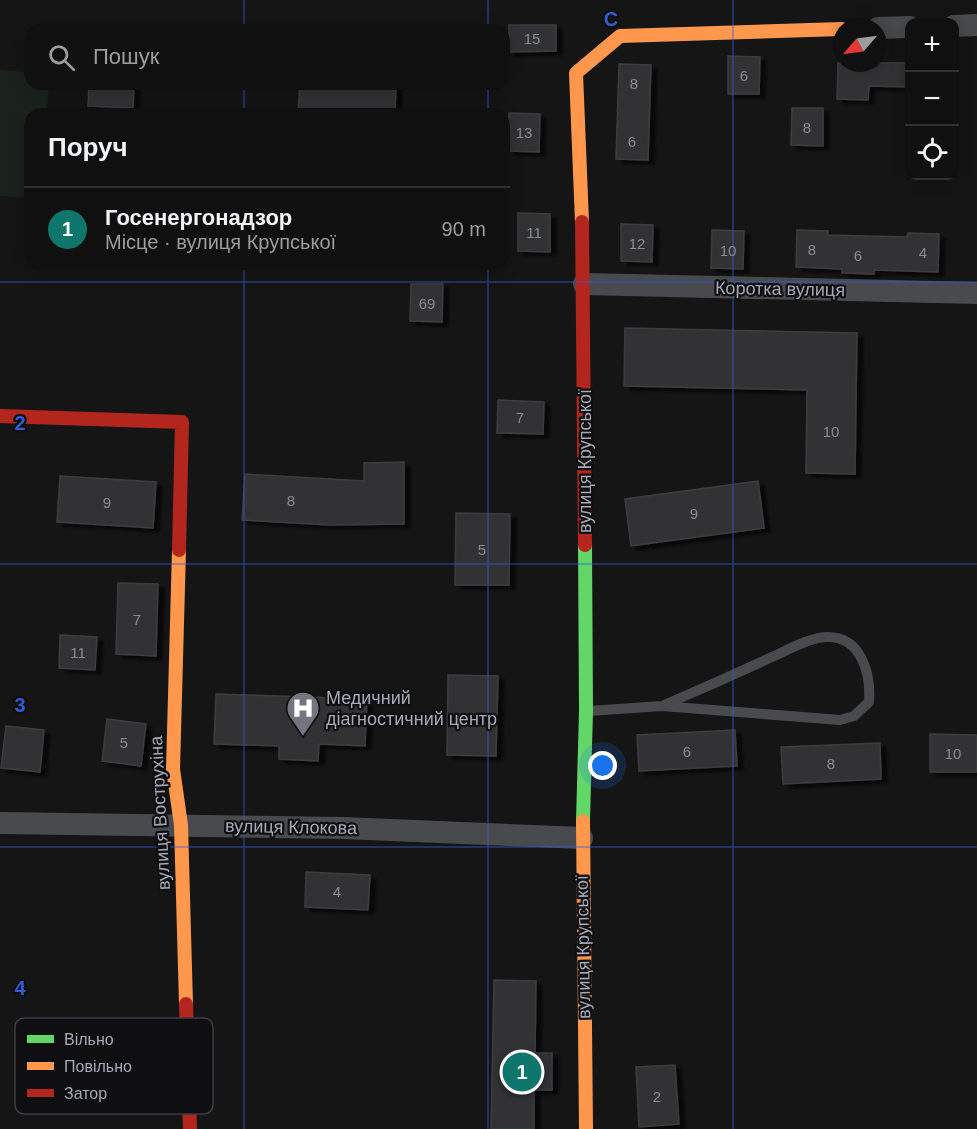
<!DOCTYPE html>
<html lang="uk">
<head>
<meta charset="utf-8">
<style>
  body { margin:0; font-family:Arial,sans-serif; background:#191919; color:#f1f3f6 }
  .controls { position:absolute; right:18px; top:18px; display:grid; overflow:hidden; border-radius:12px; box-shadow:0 3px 15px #0003 }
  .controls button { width:54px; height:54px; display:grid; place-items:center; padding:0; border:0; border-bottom:2px solid #303030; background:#101010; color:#f1f3f6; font:30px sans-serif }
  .compass { position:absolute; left:833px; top:18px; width:54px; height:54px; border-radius:50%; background:#101010; box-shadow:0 3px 15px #0003; rotate:242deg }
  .you { position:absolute; left:603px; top:766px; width:21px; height:21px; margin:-15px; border:4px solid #fff; border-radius:50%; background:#1a73e8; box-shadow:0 0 0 9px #1a73e833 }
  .badge { display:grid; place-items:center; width:39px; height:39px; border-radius:50%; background:#0f766e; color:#fff; font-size:20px; font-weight:700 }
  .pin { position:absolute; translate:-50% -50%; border:3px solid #fff; box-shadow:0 2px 6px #0006 }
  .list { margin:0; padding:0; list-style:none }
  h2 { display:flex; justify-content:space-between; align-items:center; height:78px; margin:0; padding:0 24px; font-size:26px }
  h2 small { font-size:20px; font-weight:400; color:#9c9d9f }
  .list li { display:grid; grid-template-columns:39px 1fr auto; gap:18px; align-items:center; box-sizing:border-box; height:84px; padding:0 24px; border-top:2px solid #303030 }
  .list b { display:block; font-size:22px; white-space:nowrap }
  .list p { margin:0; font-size:20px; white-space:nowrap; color:#9c9d9f }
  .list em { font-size:20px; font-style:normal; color:#9c9d9f }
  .icon { flex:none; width:33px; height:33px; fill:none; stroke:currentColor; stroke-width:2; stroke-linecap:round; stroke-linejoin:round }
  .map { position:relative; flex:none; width:977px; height:1129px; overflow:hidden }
  .search { position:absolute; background:#101010; box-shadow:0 3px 15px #0003; left:24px; top:24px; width:486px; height:66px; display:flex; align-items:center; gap:15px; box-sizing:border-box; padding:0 21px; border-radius:18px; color:#9c9d9f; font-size:22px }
  .panel { position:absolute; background:#101010; box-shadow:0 3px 15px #0003; left:24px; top:108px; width:486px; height:162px; border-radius:18px }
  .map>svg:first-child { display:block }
  .green { fill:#1b221c }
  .building { fill:#333334; stroke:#3d3e41; stroke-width:1.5; filter:url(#shadow) }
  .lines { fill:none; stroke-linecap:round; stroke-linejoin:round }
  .lane { stroke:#494a4e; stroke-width:10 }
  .street { stroke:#494a4e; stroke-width:22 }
  .fast { stroke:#63d668; stroke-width:14 }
  .slow { stroke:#ff974d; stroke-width:14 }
  .jam { stroke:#b3261e; stroke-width:14 }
  .grid { fill:none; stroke:#315cd3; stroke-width:1.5; stroke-opacity:0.55 }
  .labels { text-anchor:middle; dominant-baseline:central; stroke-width:4.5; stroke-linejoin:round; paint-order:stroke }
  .number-label { font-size:15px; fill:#888c96 }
  .street-label { font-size:18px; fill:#a5aab7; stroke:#0f0f11 }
  .poi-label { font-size:18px; fill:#a5aab7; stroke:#0f0f11; text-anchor:start }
  .key { fill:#0f0f11; stroke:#3c3e43; stroke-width:1.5 }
  .key-label { font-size:16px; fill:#a5aab7 }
  .grid-label { font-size:20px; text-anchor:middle; font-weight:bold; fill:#315cd3; stroke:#0f0f11; stroke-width:4.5; stroke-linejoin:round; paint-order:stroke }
</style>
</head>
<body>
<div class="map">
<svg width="977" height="1129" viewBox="0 0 977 1129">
  <defs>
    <filter id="shadow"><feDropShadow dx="6" dy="4" stdDeviation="1.5" flood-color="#0009"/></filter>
  </defs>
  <rect width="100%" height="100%" fill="#151515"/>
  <!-- green -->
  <path class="green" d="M0,70L30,72V84H49L47,114H30V198L0,196Z"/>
  <!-- building -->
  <path class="building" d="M509,25H556V51L509,52Z
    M728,56L760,57L759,94H728Z
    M838,63H909V87L869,86L868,100L837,99Z
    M619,64L651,65L648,160L616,159Z
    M89,84H134L133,108L88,106Z
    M300,84H396L395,114H298Z
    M792,108H823V146L791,145Z
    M509,113L540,114L539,152L508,151Z
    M518,213L550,214V252L518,251Z
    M621,224L653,225L652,262L621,261Z
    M712,230L744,231L743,269L711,268Z
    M797,230L828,231V235L907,237L908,233L939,234L938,272L874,270V274L842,273V269L796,267Z
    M411,284H443L442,322L410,321Z
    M625,328L857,333L855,474L806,473L807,390L624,386Z
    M498,400L544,402L543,434L497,433Z
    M404,462V524L330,525L242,520L245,474L364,481V463Z
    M60,476L156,482L153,528L57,522Z
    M758,481L764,528L631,546L625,499Z
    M456,513L510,514L509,585H455Z
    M118,583L158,584L156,656L116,654Z
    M60,635L97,637L95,670L59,668Z
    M448,675L498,676L496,756L447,755Z
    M216,694L367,699L365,746L319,744L318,761L279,759V746L214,744Z
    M107,719L146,724L141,766L102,761Z
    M6,726L44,730L40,772L1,768Z
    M735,730L737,766L639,771L637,735Z
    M930,734L977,735V772H930Z
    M880,743L881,779L783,784L781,747Z
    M306,872L370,875L368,910L305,907Z
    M494,980L536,981L535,1053H552V1090H534V1129H491Z
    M675,1065L679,1124L639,1127L636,1067Z"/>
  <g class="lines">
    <!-- lane -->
    <path class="lane" d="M589,711L662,706L840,720L854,716L869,702C871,675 862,637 828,637C810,637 788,650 772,657C735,674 699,690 662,706"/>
    <!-- street -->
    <path class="street" d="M954,26L977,25
      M878,28L910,27
      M584,284L977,293
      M0,823L343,828L582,838"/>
    <!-- fast -->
    <path class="fast" d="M583,821L586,711L585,545"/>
    <!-- slow -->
    <path class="slow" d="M582,222L576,73L620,36L842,29
      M179,550L173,769L181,825L186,1004
      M583,821L586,1129"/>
    <!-- jam -->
    <path class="jam" d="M582,222L585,545
      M0,416L182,422L179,550
      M186,1004L190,1129"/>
  </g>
  <!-- grid -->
  <path class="grid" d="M244,0V30M488,0V30M733,0V1129M244,84V114M488,84V114M244,264V1129M488,264V1129M0,282H977M0,564H977M0,847H977"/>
  <!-- icons -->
  <defs>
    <g id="hospital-pin" transform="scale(1.725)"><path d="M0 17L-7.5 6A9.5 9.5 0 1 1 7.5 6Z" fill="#73767e" stroke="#0f0f11"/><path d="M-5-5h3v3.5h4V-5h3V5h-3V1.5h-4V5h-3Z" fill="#fff"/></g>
  </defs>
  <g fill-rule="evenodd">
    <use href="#hospital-pin" x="303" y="708"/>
  </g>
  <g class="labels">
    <!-- number labels -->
    <g class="number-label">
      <text x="532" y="38">15</text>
      <text x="744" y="75">6</text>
      <text x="634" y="83">8</text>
      <text x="807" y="127">8</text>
      <text x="524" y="132">13</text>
      <text x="632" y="141">6</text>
      <text x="534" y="232">11</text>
      <text x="637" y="243">12</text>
      <text x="812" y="249">8</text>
      <text x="728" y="250">10</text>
      <text x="923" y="252">4</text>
      <text x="858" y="255">6</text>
      <text x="427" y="303">69</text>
      <text x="520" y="417">7</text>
      <text x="831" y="431">10</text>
      <text x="291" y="500">8</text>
      <text x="107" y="502">9</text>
      <text x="694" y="513">9</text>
      <text x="482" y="549">5</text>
      <text x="137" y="619">7</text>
      <text x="78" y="652">11</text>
      <text x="124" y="742">5</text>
      <text x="687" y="751">6</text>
      <text x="953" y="753">10</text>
      <text x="831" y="763">8</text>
      <text x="337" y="891">4</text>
      <text x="657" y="1096">2</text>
    </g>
    <!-- street labels -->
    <g class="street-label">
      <text transform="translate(780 289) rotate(1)">Коротка вулиця</text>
      <text transform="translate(585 461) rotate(-90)">вулиця Крупської</text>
      <text transform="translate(160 813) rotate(-93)">вулиця Вострухіна</text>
      <text transform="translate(291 827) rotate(1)">вулиця Клокова</text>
      <text transform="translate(583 947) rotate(-91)">вулиця Крупської</text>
    </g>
    <!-- poi labels -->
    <g class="poi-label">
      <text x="326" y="698">Медичний<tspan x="326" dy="21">діагностичний центр</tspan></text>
    </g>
  </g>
  <!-- legend -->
  <rect x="15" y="1018" width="198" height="96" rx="9" class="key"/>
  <rect x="27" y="1035" width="27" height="8" fill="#63d668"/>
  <rect x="27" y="1062" width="27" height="8" fill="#ff974d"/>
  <rect x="27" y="1089" width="27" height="8" fill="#b3261e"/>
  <g class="key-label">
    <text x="64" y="1045">Вільно</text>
    <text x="64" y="1072">Повільно</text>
    <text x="64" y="1099">Затор</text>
  </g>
  <g class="grid-label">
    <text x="611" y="26">C</text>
    <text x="20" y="430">2</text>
    <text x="20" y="712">3</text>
    <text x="20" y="995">4</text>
  </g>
</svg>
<div class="controls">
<button>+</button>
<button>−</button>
<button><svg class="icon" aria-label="locate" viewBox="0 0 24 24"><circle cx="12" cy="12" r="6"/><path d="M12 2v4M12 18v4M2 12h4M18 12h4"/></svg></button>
</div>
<svg class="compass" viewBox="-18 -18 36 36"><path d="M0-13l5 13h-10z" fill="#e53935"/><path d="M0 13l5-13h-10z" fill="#9c9d9f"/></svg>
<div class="you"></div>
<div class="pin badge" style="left:522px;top:1072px">1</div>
<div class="search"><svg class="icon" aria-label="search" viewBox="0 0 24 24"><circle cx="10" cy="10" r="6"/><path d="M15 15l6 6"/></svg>Пошук</div>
<section class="panel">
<h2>Поруч<small></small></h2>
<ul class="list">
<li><span class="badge">1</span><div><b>Госенергонадзор</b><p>Місце · вулиця Крупської</p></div><em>90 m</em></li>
</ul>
</section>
</div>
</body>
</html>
